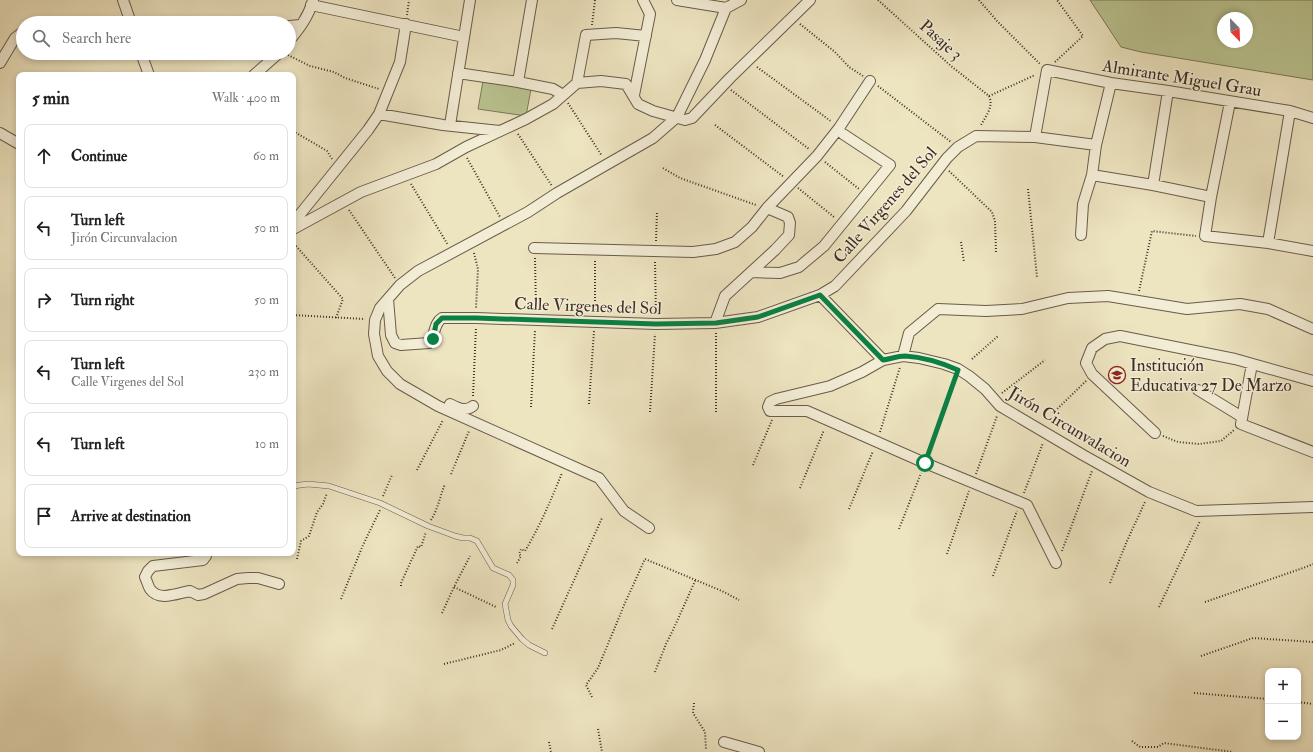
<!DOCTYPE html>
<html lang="en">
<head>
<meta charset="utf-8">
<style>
  body { margin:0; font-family:"IM FELL Double Pica",serif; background:#f2f2f2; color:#202124 }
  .controls { position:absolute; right:12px; bottom:12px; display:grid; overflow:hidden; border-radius:8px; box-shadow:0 2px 6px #0003 }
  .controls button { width:36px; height:36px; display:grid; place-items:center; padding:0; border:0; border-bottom:1px solid #e0e0e0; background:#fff; color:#202124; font:20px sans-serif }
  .compass { position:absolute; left:1217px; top:12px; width:36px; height:36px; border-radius:50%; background:#fff; box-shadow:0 2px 6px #0003; rotate:157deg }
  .stop { position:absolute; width:12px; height:12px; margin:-9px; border:3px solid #0b8043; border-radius:50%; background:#fff }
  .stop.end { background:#0b8043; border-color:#fff; box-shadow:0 1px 4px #0008 }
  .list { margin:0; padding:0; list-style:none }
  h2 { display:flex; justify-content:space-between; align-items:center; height:52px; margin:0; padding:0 16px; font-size:17px }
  h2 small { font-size:13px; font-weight:400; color:#757577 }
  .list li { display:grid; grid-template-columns:26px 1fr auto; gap:12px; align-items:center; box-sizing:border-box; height:64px; margin:0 8px 8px; padding:0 8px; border:1px solid #e0e0e0; border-radius:8px }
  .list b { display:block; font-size:15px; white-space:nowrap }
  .list p { margin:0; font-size:13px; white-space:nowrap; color:#757577 }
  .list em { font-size:13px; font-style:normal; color:#757577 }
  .icon { flex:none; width:22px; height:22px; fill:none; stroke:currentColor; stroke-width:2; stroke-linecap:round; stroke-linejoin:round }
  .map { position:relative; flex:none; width:1313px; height:752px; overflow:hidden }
  .search { position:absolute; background:#fff; box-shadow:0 2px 6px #0003; left:16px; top:16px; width:280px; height:44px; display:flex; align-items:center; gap:10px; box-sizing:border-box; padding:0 14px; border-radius:22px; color:#757577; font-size:15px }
  .panel { position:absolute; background:#fff; box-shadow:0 2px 6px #0003; left:16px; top:72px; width:280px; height:484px; border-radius:8px }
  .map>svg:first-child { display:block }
  .green { fill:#bac491; stroke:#7b795a; fill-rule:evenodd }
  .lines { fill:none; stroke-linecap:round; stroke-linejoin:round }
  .lane-casing { stroke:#685c4b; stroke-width:6 }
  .street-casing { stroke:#685c4b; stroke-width:12 }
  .path { stroke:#3c2e24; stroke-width:2; stroke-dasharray:1 2; stroke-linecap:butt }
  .lane { stroke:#f3edd6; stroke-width:5 }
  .street { stroke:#f3edd6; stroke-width:10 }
  .route { stroke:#0b8043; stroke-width:5 }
  .labels { text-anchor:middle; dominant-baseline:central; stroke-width:3; stroke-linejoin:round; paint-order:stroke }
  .street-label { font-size:17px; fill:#3c2e24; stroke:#f3edd6 }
  .poi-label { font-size:17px; fill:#3c2e24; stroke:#f3edd6; text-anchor:start }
</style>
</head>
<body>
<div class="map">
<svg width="1313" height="752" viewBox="0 0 1313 752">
  <rect width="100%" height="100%" fill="#ede4c0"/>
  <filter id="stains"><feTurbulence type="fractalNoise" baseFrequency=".005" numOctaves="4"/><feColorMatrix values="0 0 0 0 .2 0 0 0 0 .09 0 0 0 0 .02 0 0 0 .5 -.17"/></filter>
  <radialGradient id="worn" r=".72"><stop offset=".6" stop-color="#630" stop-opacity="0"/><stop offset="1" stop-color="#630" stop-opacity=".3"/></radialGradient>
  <!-- green -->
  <path class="green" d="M1090,0H1313V80L1141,52L1121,47ZM1223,18H1247V42H1223Z
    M483,81L531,89L526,116L478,109Z"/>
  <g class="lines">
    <!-- lane casing -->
    <g class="lane-casing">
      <path id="lane" d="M293,486L308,484L329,486L380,503L428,526L455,536L463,538H470L477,541L493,568L509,575L513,580V585L505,604L508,620L511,626L522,639L529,645L545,653"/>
    </g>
    <!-- street casing -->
    <g class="street-casing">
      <path id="street" d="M123,0L131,23
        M677,0L726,8L741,0
        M311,5L464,37
        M289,26L301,25
        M289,41C299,29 309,16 313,0
        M141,53L149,75
        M0,63L15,38L23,32
        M458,73L518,82L553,89L563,95
        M254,75L279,53
        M518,82L532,0
        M577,83L586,35L616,33L646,36
        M634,95L650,14L643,0
        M1230,102L1211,197L1205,236L1268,243L1313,251
        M379,114L443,125L500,131
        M450,125L470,0
        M0,133L19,144
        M1035,137L1047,70L1111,83L1168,91L1290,111L1313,118
        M1092,175L1153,185L1211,197
        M1153,185L1168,91
        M293,223L368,130L379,114L400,62L406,24
        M293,229L361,192L436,164L466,147L526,119L553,104L577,83L601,81L626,84L638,104L653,111L685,120L692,118L730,78L810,0
        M1081,235L1083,204L1092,175L1096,145L1111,83
        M1268,243L1290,111
        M534,248L693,252L716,249L735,242L752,227L767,208L817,156L839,128L870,81
        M751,272L780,273L799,267L824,246L890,165L843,134
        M820,295L883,360
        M388,299L391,335L395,343L401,345L429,343C436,335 433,324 442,318H476L656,324L715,323L758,317L820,295L835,286L906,211L947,158L958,147L976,136L1035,137L1096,145
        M715,323L725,296L775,250L789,235L790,223L788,217L767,208
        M903,356L909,333L938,309L986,311L1022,309L1068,298L1108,296L1187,309L1240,304L1268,309L1313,329
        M1252,364L1241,424L1313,452
        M1198,390L1242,417
        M450,404C458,408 465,412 473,406
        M1155,433L1092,374L1086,363L1092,348L1105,339L1120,336L1235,359L1313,381
        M649,528L624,511L599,478L438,406L400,384L387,371L378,356L374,334L375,320L380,308L400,285L418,271L528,212L557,193L653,138L677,117L705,60L726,8
        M205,553L206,556L203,560L153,566L148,571L145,577C147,581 148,586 150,589C159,602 178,593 190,591L198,595L204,594L237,579L248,578H258L279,584
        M1056,563L1027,505L925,463L807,411H770L768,407L770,402L776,399L830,386L862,372L883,360L903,356L919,358L944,364L958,369L969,376L985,389L1000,406L1083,455L1149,492L1196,511L1313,507
        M724,742L759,752"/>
    </g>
    <!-- path -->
    <path class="path" d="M878,0L951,66L989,96C994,106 986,116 981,125
      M979,0L997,21L1040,64
      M407,15L409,0
      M800,24L835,52L849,67L863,76
      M592,25L595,0
      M288,55L310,66L334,72L345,78L379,89
      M1055,62L1083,36L1057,0
      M757,67L832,122
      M878,86L951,142
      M731,90L809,149
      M989,96L1035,75
      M568,103L602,156
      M715,125L784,177
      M293,131L327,151L332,159
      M518,134L552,186
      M467,158L500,217
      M825,162L859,189
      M663,168L680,178L756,205
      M949,171L992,212L995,221L996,253
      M411,184L448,245
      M798,188L834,217
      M1028,189L1037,277
      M349,210L395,278
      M656,241L657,211
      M961,242L964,262
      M296,246L343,299L336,318
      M474,253L478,269L476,308
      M535,258L536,310
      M655,262L656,315
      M1139,291L1152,231L1196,236
      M595,313V259
      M293,315L365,319
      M716,333V414
      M972,359L998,336
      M1002,393L1045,360
      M473,396L476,327
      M589,404L594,331
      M531,407L535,330
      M650,412L655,334
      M1053,413L1086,381
      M880,432L900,367
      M1163,436L1178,442L1199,444L1221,441L1234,430
      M928,454L955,379
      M753,465L772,420
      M417,470L443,420
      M451,474L469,431
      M976,474L997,416
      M800,488L824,430
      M1024,493L1043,443
      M383,496L392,475
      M849,509L873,451
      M431,520C438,509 440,496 445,484
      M899,529L921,473
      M1062,551L1092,471
      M947,554L969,491
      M297,559L301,541L309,536L317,512L323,504L327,493
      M517,563L521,556L519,554L521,549L525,551C540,526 551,500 562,473
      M993,576L1017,511
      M1110,583L1127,541L1145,502
      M401,586V583L418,546L421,547L426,532
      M454,587L496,607
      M341,599L363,545L380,510
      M1205,602L1306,567L1313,564
      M1159,607L1200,521
      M442,613L454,587L470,556
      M552,629L602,518
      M1201,656L1253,638L1313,642
      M444,664L501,650L515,643
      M655,672L666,644L673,630L696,579
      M1194,693L1268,699
      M592,697L586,685L598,668L625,603L645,559L722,591L739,600
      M1298,702L1313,704
      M694,703L693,713L705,732L706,749
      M598,729L602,752
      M1132,741L1140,747H1158L1164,743L1233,752
      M549,742L551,752"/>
    <!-- lane -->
    <use href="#lane" class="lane"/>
    <!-- street -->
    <use href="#street" class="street"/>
  </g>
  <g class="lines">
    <!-- route -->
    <path class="route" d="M433,339L436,324L442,318H476L656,324L716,323L758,317L820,295L883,360C890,359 898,356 905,356C923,357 942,363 958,370L925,463"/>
  </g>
  <!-- icons -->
  <defs>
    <g id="school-ring" transform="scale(0.9)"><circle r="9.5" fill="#f3edd6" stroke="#8f2418" stroke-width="1.5"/><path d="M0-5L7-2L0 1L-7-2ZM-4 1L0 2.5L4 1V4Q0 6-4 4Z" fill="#8f2418"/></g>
  </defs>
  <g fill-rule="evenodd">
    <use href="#school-ring" x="1117" y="375"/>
  </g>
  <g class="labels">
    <!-- street labels -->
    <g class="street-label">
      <text transform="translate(941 40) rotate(42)">Pasaje 3</text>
      <text transform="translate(1182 78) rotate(9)">Almirante Miguel Grau</text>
      <text transform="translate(885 205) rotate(-49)">Calle Virgenes del Sol</text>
      <text transform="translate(588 306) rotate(2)">Calle Virgenes del Sol</text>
      <text transform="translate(1070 427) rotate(31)">Jirón Circunvalacion</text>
    </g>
    <!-- poi labels -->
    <g class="poi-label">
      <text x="1130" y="365">Institución<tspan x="1130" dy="20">Educativa 27 De Marzo</tspan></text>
    </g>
  </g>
  <rect width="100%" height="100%" filter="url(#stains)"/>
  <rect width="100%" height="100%" fill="url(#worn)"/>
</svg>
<div class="controls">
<button>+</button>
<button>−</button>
</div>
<svg class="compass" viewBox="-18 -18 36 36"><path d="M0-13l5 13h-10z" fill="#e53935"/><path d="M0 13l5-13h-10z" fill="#757577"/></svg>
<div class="stop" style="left:925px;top:463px"></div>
<div class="stop end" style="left:433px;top:339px"></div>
<div class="search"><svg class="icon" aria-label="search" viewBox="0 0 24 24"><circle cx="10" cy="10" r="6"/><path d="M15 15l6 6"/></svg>Search here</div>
<section class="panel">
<h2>5 min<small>Walk · 400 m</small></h2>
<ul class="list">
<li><svg class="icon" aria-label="ahead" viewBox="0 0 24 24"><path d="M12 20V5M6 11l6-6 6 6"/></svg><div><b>Continue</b></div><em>60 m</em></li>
<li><svg class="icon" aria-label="left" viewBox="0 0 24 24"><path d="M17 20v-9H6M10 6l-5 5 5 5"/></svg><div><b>Turn left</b><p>Jirón Circunvalacion</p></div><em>50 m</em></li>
<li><svg class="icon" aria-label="right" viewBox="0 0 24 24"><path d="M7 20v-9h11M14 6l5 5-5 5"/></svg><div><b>Turn right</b></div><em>50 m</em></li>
<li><svg class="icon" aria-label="left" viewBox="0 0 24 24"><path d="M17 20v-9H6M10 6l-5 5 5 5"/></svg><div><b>Turn left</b><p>Calle Virgenes del Sol</p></div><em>230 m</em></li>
<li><svg class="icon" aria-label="left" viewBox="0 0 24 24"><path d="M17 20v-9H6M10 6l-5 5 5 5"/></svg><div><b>Turn left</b></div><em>10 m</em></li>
<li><svg class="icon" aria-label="arrive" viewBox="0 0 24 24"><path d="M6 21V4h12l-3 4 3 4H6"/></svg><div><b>Arrive at destination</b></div></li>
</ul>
</section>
</div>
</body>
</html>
